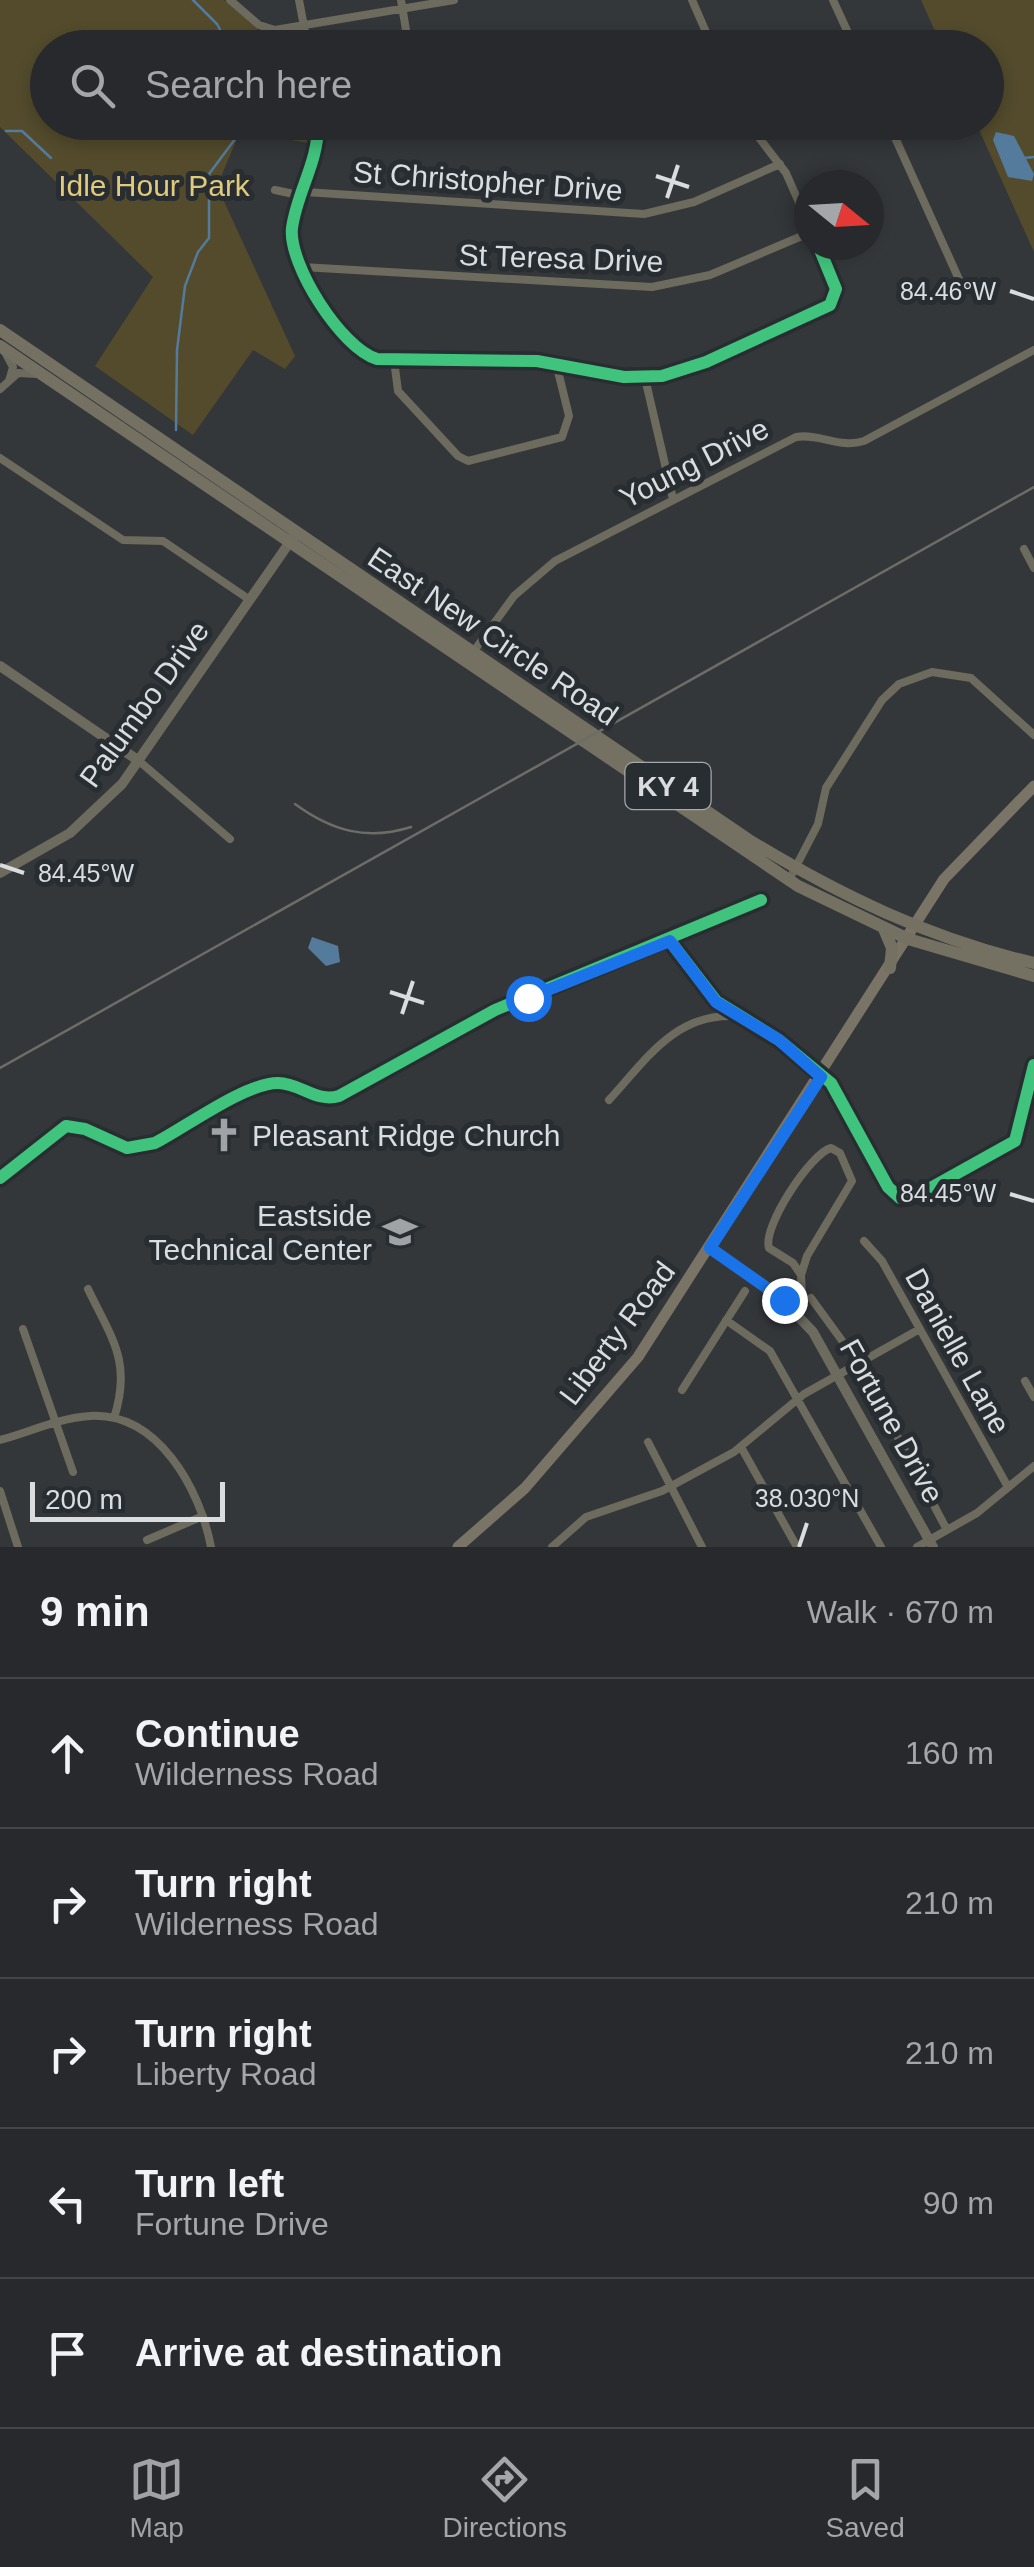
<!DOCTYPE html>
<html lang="en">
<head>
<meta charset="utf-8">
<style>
  body { margin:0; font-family:Helvetica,sans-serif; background:#2f3134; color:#f1f3f6 }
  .compass { position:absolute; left:794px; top:170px; width:90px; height:90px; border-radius:50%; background:#27292c; box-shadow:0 5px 15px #0003; rotate:108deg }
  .scale { position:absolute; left:30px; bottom:25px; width:195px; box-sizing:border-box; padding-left:10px; border:5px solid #dadde0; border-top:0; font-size:28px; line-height:35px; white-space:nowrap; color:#dadde0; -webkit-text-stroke:8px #282d32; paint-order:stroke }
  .stop { position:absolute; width:30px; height:30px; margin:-22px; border:8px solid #1a73e8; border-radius:50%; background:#fff }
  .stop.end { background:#1a73e8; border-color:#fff; box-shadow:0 2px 10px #0008 }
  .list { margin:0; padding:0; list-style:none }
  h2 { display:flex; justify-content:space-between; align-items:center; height:130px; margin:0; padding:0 40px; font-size:42px }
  h2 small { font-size:32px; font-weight:400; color:#a4a6a9 }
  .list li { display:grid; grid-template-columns:65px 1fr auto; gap:30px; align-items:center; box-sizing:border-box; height:150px; padding:0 40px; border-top:2px solid #434548 }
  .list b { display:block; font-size:38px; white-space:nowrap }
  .list p { margin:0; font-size:32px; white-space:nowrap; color:#a4a6a9 }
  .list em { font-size:32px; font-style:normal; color:#a4a6a9 }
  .icon { flex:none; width:55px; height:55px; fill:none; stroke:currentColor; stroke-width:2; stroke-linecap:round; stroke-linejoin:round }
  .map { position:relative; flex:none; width:1034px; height:1547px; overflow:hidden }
  .search { position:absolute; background:#27292c; box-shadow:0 5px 15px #0003; left:30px; right:30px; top:30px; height:110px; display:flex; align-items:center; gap:25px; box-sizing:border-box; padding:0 35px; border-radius:55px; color:#a4a6a9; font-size:38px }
  .sheet { height:880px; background:#27292c }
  nav { display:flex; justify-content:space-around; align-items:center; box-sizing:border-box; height:140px; border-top:2px solid #434548; background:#27292c; font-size:28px; color:#a4a6a9 }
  nav a { display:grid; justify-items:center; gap:5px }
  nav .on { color:#a0a3a6 }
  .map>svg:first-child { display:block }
  .green { fill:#534b2c }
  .water { fill:#547b9b }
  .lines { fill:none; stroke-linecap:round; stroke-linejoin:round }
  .stream { stroke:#547b9b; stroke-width:2.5 }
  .minor { stroke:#6d6a5e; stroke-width:8 }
  .tertiary { stroke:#6d6a5e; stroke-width:10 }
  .secondary { stroke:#797465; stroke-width:11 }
  .trunk { stroke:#747062; stroke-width:12 }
  .rail { stroke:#6d6d68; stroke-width:2.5 }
  .cycleway-casing { stroke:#282d32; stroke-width:19 }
  .cycleway { stroke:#40c37c; stroke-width:12 }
  .route { stroke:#1a73e8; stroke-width:12 }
  .ticks { fill:none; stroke:#dadde0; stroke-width:4 }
  .labels { text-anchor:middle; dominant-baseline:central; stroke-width:10; stroke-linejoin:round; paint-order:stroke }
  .shield { fill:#282d32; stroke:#a5a8ac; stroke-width:2.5 }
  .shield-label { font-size:28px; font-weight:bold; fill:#dadde0 }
  .street-label { font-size:30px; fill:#dadde0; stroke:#282d32 }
  .park-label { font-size:30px; fill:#e0ca7b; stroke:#282d32 }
  .poi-label { font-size:30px; fill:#dadde0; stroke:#282d32; text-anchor:start }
  .ticks-label { font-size:25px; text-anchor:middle; fill:#dadde0; stroke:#282d32; stroke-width:10; stroke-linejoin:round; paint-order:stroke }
</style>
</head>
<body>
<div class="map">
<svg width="1034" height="1547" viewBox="0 0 1034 1547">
  <rect width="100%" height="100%" fill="#34373a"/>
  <!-- green -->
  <path class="green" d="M0,0H224L262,33L265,47L48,48V122L310,123V143L240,132L217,186L295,356L285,369L253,350L193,435L95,366L153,277L0,127Z
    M921,0H1034V252L976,123L986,122V48L942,47Z"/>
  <!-- water -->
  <path class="water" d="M996,132L1014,136L1034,174L1032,181L1008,177L993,140Z
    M312,937L338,946L340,962L326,966L308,948Z"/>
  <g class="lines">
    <!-- stream -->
    <path class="stream" d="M193,0L217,24L230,48
      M6,131H22L51,158
      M1024,158L1034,157
      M176,430L177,350L185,286L198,252L209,238V174L247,123"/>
    <!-- minor -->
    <path class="minor" d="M230,0L259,25L275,30L454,0
      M299,0L308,48
      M401,0L409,48
      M692,0L713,48
      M833,0L855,48
      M318,122C319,162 297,191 292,228C288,264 341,348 377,359L537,361L624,377L662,376L706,362L830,305L836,289L818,245
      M747,122L786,173L809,225
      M888,122L962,286
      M275,190L303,196
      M305,192L644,214L694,202L780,164
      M302,267L652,287L710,275L809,233
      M5,352L13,367L9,381
      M394,360L398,391L458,456L468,461L562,437L569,416L556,363
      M645,378L673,499
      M0,389L18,373L36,374
      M0,458L123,540L163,541L250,600
      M1024,549L1034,568
      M471,655L514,596L555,561L796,437C820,433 840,449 864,441L1034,350
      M139,761L230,839
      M789,880L818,824L826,788L882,700L899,684L932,672L971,678L1034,735
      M670,941L716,1001L779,1040L831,1083L888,1187L900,1198L918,1195L1015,1141L1034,1065
      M609,1100C645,1061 674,1014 733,1016
      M831,1148L840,1153L852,1181L807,1256L801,1275L793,1263L769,1248C762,1227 811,1153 831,1148Z
      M0,1178L66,1126L85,1129L127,1148L155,1143C186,1127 245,1083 278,1083C300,1083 317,1103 339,1096L495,1010L761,900
      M864,1241L882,1261L1008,1487
      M88,1289C112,1339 132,1362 114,1418
      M811,1298L859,1364L947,1530
      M793,1308L802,1294L801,1275
      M726,1320L770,1351L881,1547
      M23,1329L73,1472
      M1025,1381L1034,1397
      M682,1390L745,1291
      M0,1440C30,1432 58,1418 90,1416C158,1412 200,1489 211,1547
      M648,1442L702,1547
      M741,1447L797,1547
      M0,1491L18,1547
      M147,1540L203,1516
      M552,1547L586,1517L662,1491L734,1452L804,1394L918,1330
      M917,1547L977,1513L1034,1466"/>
    <!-- tertiary -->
    <path class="tertiary" d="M0,666L139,761
      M0,873L70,833L122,784L294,536
      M709,1248L776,1293L813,1332L933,1547"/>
    <!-- secondary -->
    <path class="secondary" d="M458,1547L525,1488L638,1357L944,879L1034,786"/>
    <!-- trunk -->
    <path class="trunk" d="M0,330L749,840C839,895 931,939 1034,963
      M0,346L798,886L908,939L1034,976
      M884,929L892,948L890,968"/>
    <!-- rail -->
    <path class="rail" d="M295,804C332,831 367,841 411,827
      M0,1068L1034,487"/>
    <!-- cycleway casing -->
    <g class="cycleway-casing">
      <path id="cycleway" d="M318,122C319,162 297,191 292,228C288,264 341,348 377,359L537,361L624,377L662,376L706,362L830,305L836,289L818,245
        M670,941L716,1001L779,1040L831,1083L888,1187L900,1198L918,1195L1015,1141L1034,1065
        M0,1178L66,1126L85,1129L127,1148L155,1143C186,1127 245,1083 278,1083C300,1083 317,1103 339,1096L495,1010L761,900"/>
    </g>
    <!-- cycleway -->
    <use href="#cycleway" class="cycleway"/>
  </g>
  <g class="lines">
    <!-- route -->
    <path class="route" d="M528,998L670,941L716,1002L779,1040L821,1077L710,1248L784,1300"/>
  </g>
  <!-- ticks -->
  <path class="ticks" d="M656,176L689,187M667,198L678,165M1010,291L1034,299M0,865L24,873M390,992L424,1003M402,1014L413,981M1010,1194L1034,1201M799,1547L807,1523"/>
  <!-- icons -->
  <defs>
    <g id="church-bare" transform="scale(2.7)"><path d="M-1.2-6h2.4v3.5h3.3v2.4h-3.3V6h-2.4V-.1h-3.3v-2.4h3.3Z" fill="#a0a3a6" stroke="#282d32" stroke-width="2.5" paint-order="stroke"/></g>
    <g id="school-bare" transform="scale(2.7)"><path d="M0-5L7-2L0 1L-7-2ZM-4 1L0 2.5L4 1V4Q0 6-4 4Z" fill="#a0a3a6" stroke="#282d32" stroke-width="2.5" paint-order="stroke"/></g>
  </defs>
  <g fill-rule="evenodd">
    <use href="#church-bare" x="224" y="1135"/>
    <use href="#school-bare" x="400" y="1232"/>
  </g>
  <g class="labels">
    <!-- shield labels -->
    <rect class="shield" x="625.5" y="763" width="85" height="46" rx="8"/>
    <g class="shield-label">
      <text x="668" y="786">KY 4</text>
    </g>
    <!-- street labels -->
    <g class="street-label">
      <text transform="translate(488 181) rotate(4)">St Christopher Drive</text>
      <text transform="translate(561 258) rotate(2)">St Teresa Drive</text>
      <text transform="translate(694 463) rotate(-27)">Young Drive</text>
      <text transform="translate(493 636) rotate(34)">East New Circle Road</text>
      <text transform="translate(144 704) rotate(-54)">Palumbo Drive</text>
      <text transform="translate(617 1333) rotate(-53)">Liberty Road</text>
      <text transform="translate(958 1351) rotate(61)">Danielle Lane</text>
      <text transform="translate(892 1421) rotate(61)">Fortune Drive</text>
    </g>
    <!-- park labels -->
    <g class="park-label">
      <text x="154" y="185">Idle Hour Park</text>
    </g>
    <!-- poi labels -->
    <g class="poi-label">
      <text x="252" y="1135">Pleasant Ridge Church</text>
      <text x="372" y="1215" text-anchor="end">Eastside<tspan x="372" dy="34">Technical Center</tspan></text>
    </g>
  </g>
  <g class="ticks-label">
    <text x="948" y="300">84.46°W</text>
    <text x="86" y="882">84.45°W</text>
    <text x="948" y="1202">84.45°W</text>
    <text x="807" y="1507">38.030°N</text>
  </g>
</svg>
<svg class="compass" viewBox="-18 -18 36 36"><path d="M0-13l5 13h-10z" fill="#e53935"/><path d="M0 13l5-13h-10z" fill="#a4a6a9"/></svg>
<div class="scale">200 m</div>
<div class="stop" style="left:528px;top:998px"></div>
<div class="stop end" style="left:784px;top:1300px"></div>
<div class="search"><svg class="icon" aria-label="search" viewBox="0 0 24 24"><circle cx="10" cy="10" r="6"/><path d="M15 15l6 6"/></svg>Search here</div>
</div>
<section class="sheet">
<h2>9 min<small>Walk · 670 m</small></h2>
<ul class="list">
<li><svg class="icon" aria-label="ahead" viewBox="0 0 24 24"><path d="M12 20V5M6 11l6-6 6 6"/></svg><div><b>Continue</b><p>Wilderness Road</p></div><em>160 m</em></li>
<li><svg class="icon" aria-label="right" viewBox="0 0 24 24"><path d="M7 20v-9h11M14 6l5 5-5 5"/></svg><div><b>Turn right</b><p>Wilderness Road</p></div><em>210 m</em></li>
<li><svg class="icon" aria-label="right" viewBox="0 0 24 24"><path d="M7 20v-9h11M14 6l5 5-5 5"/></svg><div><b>Turn right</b><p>Liberty Road</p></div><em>210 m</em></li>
<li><svg class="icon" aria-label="left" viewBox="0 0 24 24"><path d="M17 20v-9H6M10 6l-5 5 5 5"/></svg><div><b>Turn left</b><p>Fortune Drive</p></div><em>90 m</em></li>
<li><svg class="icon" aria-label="arrive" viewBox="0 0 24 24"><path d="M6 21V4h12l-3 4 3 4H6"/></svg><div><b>Arrive at destination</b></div></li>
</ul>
</section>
<nav>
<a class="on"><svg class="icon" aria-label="map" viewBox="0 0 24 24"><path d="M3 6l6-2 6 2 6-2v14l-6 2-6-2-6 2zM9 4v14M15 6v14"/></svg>Map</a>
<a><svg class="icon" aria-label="directions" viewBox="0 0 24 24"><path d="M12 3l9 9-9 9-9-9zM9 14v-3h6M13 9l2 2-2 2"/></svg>Directions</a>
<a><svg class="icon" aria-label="saved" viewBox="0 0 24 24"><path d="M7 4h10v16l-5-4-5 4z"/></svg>Saved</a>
</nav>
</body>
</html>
